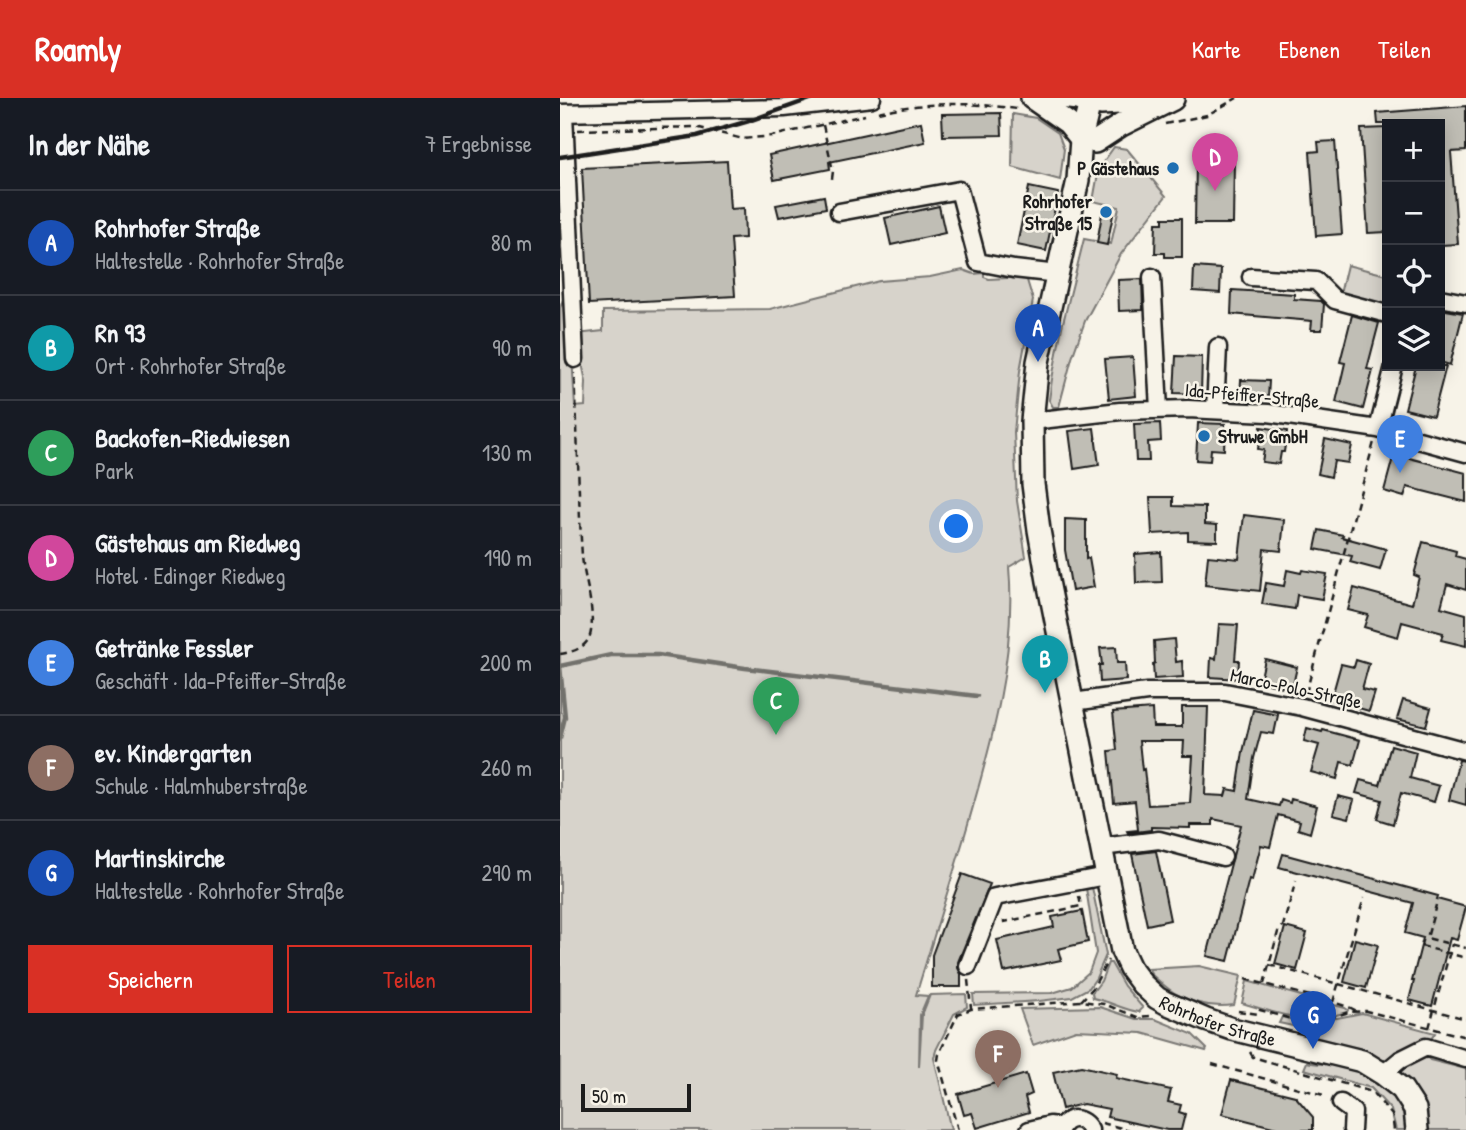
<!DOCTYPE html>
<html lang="de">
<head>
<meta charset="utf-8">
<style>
  body { margin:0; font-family:"Patrick Hand",sans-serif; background:#20242c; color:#f1f3f6 }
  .controls { position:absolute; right:21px; top:21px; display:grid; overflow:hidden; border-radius:0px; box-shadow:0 4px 18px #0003 }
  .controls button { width:63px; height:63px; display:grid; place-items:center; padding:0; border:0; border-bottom:2px solid #363941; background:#171b24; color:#f1f3f6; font:35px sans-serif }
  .scale { position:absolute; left:21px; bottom:18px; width:110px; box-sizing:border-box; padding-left:7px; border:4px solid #1c1c1c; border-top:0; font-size:19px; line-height:24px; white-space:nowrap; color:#1c1c1c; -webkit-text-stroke:5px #f7f3e8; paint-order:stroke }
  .you { position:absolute; left:397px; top:429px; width:24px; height:24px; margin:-18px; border:5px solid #fff; border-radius:50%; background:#1a73e8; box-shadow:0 0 0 10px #1a73e833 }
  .badge { display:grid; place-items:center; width:46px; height:46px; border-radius:50%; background:#d93025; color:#fff; font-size:23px; font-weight:700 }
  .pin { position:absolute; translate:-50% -58px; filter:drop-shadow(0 2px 4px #0008) }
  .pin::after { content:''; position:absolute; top:37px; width:24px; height:21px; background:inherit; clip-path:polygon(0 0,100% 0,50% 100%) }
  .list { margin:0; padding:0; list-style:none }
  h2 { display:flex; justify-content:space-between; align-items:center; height:91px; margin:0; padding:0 28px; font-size:30px }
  h2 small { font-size:23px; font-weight:400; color:#9ea1a6 }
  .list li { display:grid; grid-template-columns:46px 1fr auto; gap:21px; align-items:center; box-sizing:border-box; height:105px; padding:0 28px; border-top:2px solid #363941 }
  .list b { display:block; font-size:26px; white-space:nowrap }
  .list p { margin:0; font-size:23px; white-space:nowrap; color:#9ea1a6 }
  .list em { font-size:23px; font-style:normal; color:#9ea1a6 }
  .actions { display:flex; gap:14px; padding:21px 28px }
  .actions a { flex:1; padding:16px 0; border:2px solid #d93025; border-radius:0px; text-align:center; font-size:24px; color:#d93025 }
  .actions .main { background:#d93025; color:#fff }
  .icon { flex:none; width:38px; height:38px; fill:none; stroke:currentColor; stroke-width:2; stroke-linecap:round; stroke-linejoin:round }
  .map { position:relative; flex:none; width:906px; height:1032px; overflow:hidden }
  header { display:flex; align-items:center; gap:42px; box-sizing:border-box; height:98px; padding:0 35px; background:#d93025; color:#fff }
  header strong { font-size:33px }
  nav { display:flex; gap:38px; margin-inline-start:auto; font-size:24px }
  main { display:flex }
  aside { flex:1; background:#171b24 }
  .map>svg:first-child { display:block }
  .green { fill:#d7d3cb; stroke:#7a7874; stroke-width:2 }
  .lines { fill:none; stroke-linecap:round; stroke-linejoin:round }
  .stream { stroke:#72716c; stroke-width:4.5 }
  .building { fill:#c0beb5; stroke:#1c1c1c; stroke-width:2; fill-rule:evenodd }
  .minor-casing { stroke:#1c1c1c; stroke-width:21 }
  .major-casing { stroke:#1c1c1c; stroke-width:26 }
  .path { stroke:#1c1c1c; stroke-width:2.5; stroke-dasharray:7 5; stroke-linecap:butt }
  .minor { stroke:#f7f3e8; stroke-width:16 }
  .major { stroke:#f7f3e8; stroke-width:21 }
  .rail { stroke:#1c1c1c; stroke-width:4.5 }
  .poi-dot { fill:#1f6fb2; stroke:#f7f3e8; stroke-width:2.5 }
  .labels { text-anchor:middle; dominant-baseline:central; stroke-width:5; stroke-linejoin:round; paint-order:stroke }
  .poi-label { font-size:19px; font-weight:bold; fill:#1c1c1c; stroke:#f7f3e8; text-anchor:end }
  .street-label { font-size:19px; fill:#1c1c1c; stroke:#f7f3e8 }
</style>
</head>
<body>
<header>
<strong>Roamly</strong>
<nav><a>Karte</a><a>Ebenen</a><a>Teilen</a></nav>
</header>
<main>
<aside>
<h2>In der Nähe<small>7 Ergebnisse</small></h2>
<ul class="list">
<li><span class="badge" style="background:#1a4fb4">A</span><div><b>Rohrhofer Straße</b><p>Haltestelle · Rohrhofer Straße</p></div><em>80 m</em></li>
<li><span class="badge" style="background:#0f9aa8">B</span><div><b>Rn 93</b><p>Ort · Rohrhofer Straße</p></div><em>90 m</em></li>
<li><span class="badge" style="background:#2e9e5b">C</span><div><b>Backofen-Riedwiesen</b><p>Park</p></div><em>130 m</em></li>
<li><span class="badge" style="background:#d1479c">D</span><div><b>Gästehaus am Riedweg</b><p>Hotel · Edinger Riedweg</p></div><em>190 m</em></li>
<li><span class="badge" style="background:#3f7fe0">E</span><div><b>Getränke Fessler</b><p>Geschäft · Ida-Pfeiffer-Straße</p></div><em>200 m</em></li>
<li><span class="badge" style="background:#8d6e63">F</span><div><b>ev. Kindergarten</b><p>Schule · Halmhuberstraße</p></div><em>260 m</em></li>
<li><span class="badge" style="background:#1a4fb4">G</span><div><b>Martinskirche</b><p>Haltestelle · Rohrhofer Straße</p></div><em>290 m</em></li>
</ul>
<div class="actions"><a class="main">Speichern</a><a>Teilen</a></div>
</aside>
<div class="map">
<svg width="906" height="1032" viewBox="0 0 906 1032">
  <rect width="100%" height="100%" fill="#f7f3e8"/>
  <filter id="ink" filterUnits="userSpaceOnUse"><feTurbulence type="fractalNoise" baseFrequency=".0143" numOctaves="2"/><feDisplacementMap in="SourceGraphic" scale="14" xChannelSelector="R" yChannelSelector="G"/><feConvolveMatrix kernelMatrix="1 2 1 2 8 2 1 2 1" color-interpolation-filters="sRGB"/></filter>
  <g filter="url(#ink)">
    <!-- green -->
    <path class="green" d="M453,16L476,20L498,35L504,51L500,82L452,69Z
      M554,49L567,51L606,98L561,156L525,223L512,260L499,309H493L489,302L492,281L502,229L524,141L551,146L559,109L533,103L539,70Z
      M787,167L827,177V208L780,196Z
      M403,172L414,176L424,175V179L429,181L466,179L473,202L460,273L454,334L457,403L466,459L449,469C457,562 429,655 403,743C387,794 372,846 356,897L368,898L360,917L359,969L362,917L370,897L406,896L407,909L394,916L376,952L374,960L391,1032H0V210L8,187L15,309L25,308L26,284L16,236L43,233V213L210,211L319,183L370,179Z
      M532,789L546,857L536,880L529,890L512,899L479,903L414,907L413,896L492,895L512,889L529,874L536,855L526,790Z
      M548,865H551L564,888L583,910L579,914C563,912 549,903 533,900L532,895L541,883Z
      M639,868L681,878L674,907C655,910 635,906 618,897C608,892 599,883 591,876L589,871Z
      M687,883L785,910L788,912L787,914C745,927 723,917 682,905Z
      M540,909L576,921H595L632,936L647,951L646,953L582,935L516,932L473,947L460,911Z
      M802,915L875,935L869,944C852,945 841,952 828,963L817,962L744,937L742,930L719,925L722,919L743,924L762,923Z
      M864,956L870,962L906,971V1032H866L841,977L842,967Z
      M747,964C756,967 765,965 775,966C795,968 825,984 836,1001C843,1011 845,1021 847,1032H836L831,1012L811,990L744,971Z"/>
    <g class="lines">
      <!-- stream -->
      <path class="stream" d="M0,568L51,557H98L185,570L417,598
        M0,640L5,619L0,568"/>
    </g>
    <!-- building -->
    <path class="building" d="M906,8V53L891,54L898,146L881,147L880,26H818L817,15Z
      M441,15L442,37L383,38L382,16Z
      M361,24L365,44L269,64L270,71L214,82L209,57Z
      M827,30V134L808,135L801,31Z
      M775,43L782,136L756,138L750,54L759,53L758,44Z
      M636,61H674L673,126H635Z
      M167,63L170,111L184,110L185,140L171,141L175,198L29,206L22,70Z
      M469,89L498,95L486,153L457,147Z
      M264,98L266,110L219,119L216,107Z
      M379,108L385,135L331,147L325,120Z
      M543,110L554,112L547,147L537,145Z
      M603,120H622V159H605V155H595L596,125H603Z
      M634,169L661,171L660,195L633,193Z
      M582,181L583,212L559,213L558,182Z
      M672,192L734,196V201L761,203L764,206L762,232H751L752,223L671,216Z
      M880,211L903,215L890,267L880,264Z
      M792,217L819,225L807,271L813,272L803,311L776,304L785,265L780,264Z
      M616,258L642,259L641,296L614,295Z
      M573,259L576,298L549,301L545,261Z
      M856,268H886L873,318L845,311Z
      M681,282L709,283L708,300L680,299Z
      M600,325L601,343L588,344L589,363H576L574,326Z
      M638,325L665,326L664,352L651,351L650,363L636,362Z
      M701,329L727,333L724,354H721L719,366L702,364L704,352L698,351Z
      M534,330L539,367L514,371L509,333Z
      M765,341L792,347L788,365L774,363L771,379L758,376Z
      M834,356L906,375V404L847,389L844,399L824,393Z
      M590,399H613V408L645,409V426L657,427V443L628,442V434L592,436Z
      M684,417L724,422L721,453L704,451L700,493L645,487L648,458L679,461Z
      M505,421L526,422V461L529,460L534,489L512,493L505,452Z
      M759,432L783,437L782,439L826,451L820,472L790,464L792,458L755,451Z
      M863,444L896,453L895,458L906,461V492L887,486L881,509L906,516V548L881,542L883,535L842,524L838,539L804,529L808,517L788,512L794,490L852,506L859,479L854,477Z
      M601,454L602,484L576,485L575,456Z
      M727,472L741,475L742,472L767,476L762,501L737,497L735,511L702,506L706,485L724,488Z
      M659,526L678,527L675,562H679L678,581L650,579L651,560L656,561Z
      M614,541L616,564L622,563L623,579L594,581L593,566L595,565L594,543Z
      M556,549L557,565H565L566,582L540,584L539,567H542L540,550Z
      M705,561L737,569L732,591L700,584Z
      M796,562L809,566L802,591L815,594L809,613L771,602L781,566L794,569Z
      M843,602L871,610L866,628L837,621Z
      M622,609H648L645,697L665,698L667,691L677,693L683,654L693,612L718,617L714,636L701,634L694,660L688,701L719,708L721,702L730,705L731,701L757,708L750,735L738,731L740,723L718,717L710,749L701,747L692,782L689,781L668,863L647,858L681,727L653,721V727H630V730L591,729V732L568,735L567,733L578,732L575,703L554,705L549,653L557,652L553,614L592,611L593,629H622ZM579,643H624L623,658H633L630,705L588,707L584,671L582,672Z
      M747,630L762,634L763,632L800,642L793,667L781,664L777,681L751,674L759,647L744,643Z
      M831,647L856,654L850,680L879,688L874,704L841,695L833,726L817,721L822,702L796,695L800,682L820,687Z
      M899,662L906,663V707L889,702Z
      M778,698L794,702L789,720L773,716Z
      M596,753L610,822L587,827L572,756Z
      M723,756L878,798L877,801L906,809L897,842L890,840L872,908L849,902L854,883H852L863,840L845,835L853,805L719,769Z
      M402,776L430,786L398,864V870L401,876V889H372V857Z
      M522,813L528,844L498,851L501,862L444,874L437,842L494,829L492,819Z
      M725,829L747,835L737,872L715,866Z
      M795,841L818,847L806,890L784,884Z
      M521,968L557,976L556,980L611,992L608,1004L621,1007L619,1014L625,1016L621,1032H607L547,1019L549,1011L523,1006L502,1011L493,974Z
      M466,976L472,996L465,999L469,1014L417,1030L412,1015L404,1017L398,996Z
      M671,982L735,998L753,1019V1032H717V1030L662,1016Z"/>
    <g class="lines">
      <!-- minor casing -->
      <g class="minor-casing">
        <path id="minor" d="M488,0L538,6
          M0,15L224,10L312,0
          M4,15L15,261
          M279,114L399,92L418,164L454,171L498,176
          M592,179L599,312
          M691,179L756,183L775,202L827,216
          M880,200L906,205
          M655,312L658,249
          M472,323L560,313L628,311L708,315L818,331L906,355
          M818,331L834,268
          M513,604L587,594H665L742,609L906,653
          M541,749L599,742L663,759
          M408,868L435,799L546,778
          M823,976L840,962L866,949L906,961
          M781,1005L793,1014L792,1032
          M469,1032L490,1027L501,1030
          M500,1032C507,1017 523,1018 530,1032"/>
      </g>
      <!-- major casing -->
      <g class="major-casing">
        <g id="major">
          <path d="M472,0L508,25L521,41"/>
          <path id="s1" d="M531,0L521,41L518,82L478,264L472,323L473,386L479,432L488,483L562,853L570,870L582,886L597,900L606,905L646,922L672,931L802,963L823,976L842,991L855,1011L857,1032"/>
          <path d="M541,6L599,3"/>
          <path d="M535,44L561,27L613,1"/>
        </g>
      </g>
      <!-- path -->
      <path class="path" d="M318,14C364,4 411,4 457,11
        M605,26L647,17L677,0
        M263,27L273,73L272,81
        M18,32L136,29L183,41L212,38L305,17
        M0,556C14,554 29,549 31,533C35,508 24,482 22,458C18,397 18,336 15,275
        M746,595L814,344
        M876,807L867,840L906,850
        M444,822V824L521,808L519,798
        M861,848L906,860
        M709,867L906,921
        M685,881L773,904L791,910L797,913
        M408,882L411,910
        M704,886L718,834L723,828L736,782
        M521,903L533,890L548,862
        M773,904L804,800
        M678,913L699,916L700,912L731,921L745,922L767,921L789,914L806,913L906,939
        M869,930L892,846
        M690,954L693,959L812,994L832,1017L834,1032
        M652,966L767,998
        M542,1025L569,1032
        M398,1032L378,962L379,956L398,916L411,911L521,903L544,906L577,919L591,918"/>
      <!-- minor -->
      <use href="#minor" class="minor"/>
      <!-- major -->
      <use href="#major" class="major"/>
      <!-- rail -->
      <path class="rail" d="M0,59L137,38L189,23L253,0"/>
    </g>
  </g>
  <!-- markers -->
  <g class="poi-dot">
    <circle cx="613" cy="70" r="7"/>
    <circle cx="546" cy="114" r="7"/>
    <circle cx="644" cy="338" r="7"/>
  </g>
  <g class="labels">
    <!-- poi labels -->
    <g class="poi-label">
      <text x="599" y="70">P Gästehaus</text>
      <text x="532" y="103">Rohrhofer<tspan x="532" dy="22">Straße 15</tspan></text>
      <text x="658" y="338" text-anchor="start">Struwe GmbH</text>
    </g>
    <!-- street labels -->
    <g class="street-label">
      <text transform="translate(692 297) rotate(5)">Ida-Pfeiffer-Straße</text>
      <text transform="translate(736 590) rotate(12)">Marco-Polo-Straße</text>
      <text stroke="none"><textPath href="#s1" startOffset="992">Rohrhofer Straße</textPath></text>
    </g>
  </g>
</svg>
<div class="controls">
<button>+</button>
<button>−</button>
<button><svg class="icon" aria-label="locate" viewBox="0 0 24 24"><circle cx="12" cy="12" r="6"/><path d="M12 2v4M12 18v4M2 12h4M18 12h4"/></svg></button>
<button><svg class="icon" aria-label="layers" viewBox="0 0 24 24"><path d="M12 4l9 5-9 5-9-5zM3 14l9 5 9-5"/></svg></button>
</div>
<div class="scale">50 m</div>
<div class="you"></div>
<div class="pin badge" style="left:478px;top:264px;background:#1a4fb4">A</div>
<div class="pin badge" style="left:485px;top:595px;background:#0f9aa8">B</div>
<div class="pin badge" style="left:216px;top:637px;background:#2e9e5b">C</div>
<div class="pin badge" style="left:655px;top:93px;background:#d1479c">D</div>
<div class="pin badge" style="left:840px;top:375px;background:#3f7fe0">E</div>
<div class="pin badge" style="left:438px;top:990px;background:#8d6e63">F</div>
<div class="pin badge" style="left:753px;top:951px;background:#1a4fb4">G</div>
</div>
</main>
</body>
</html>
